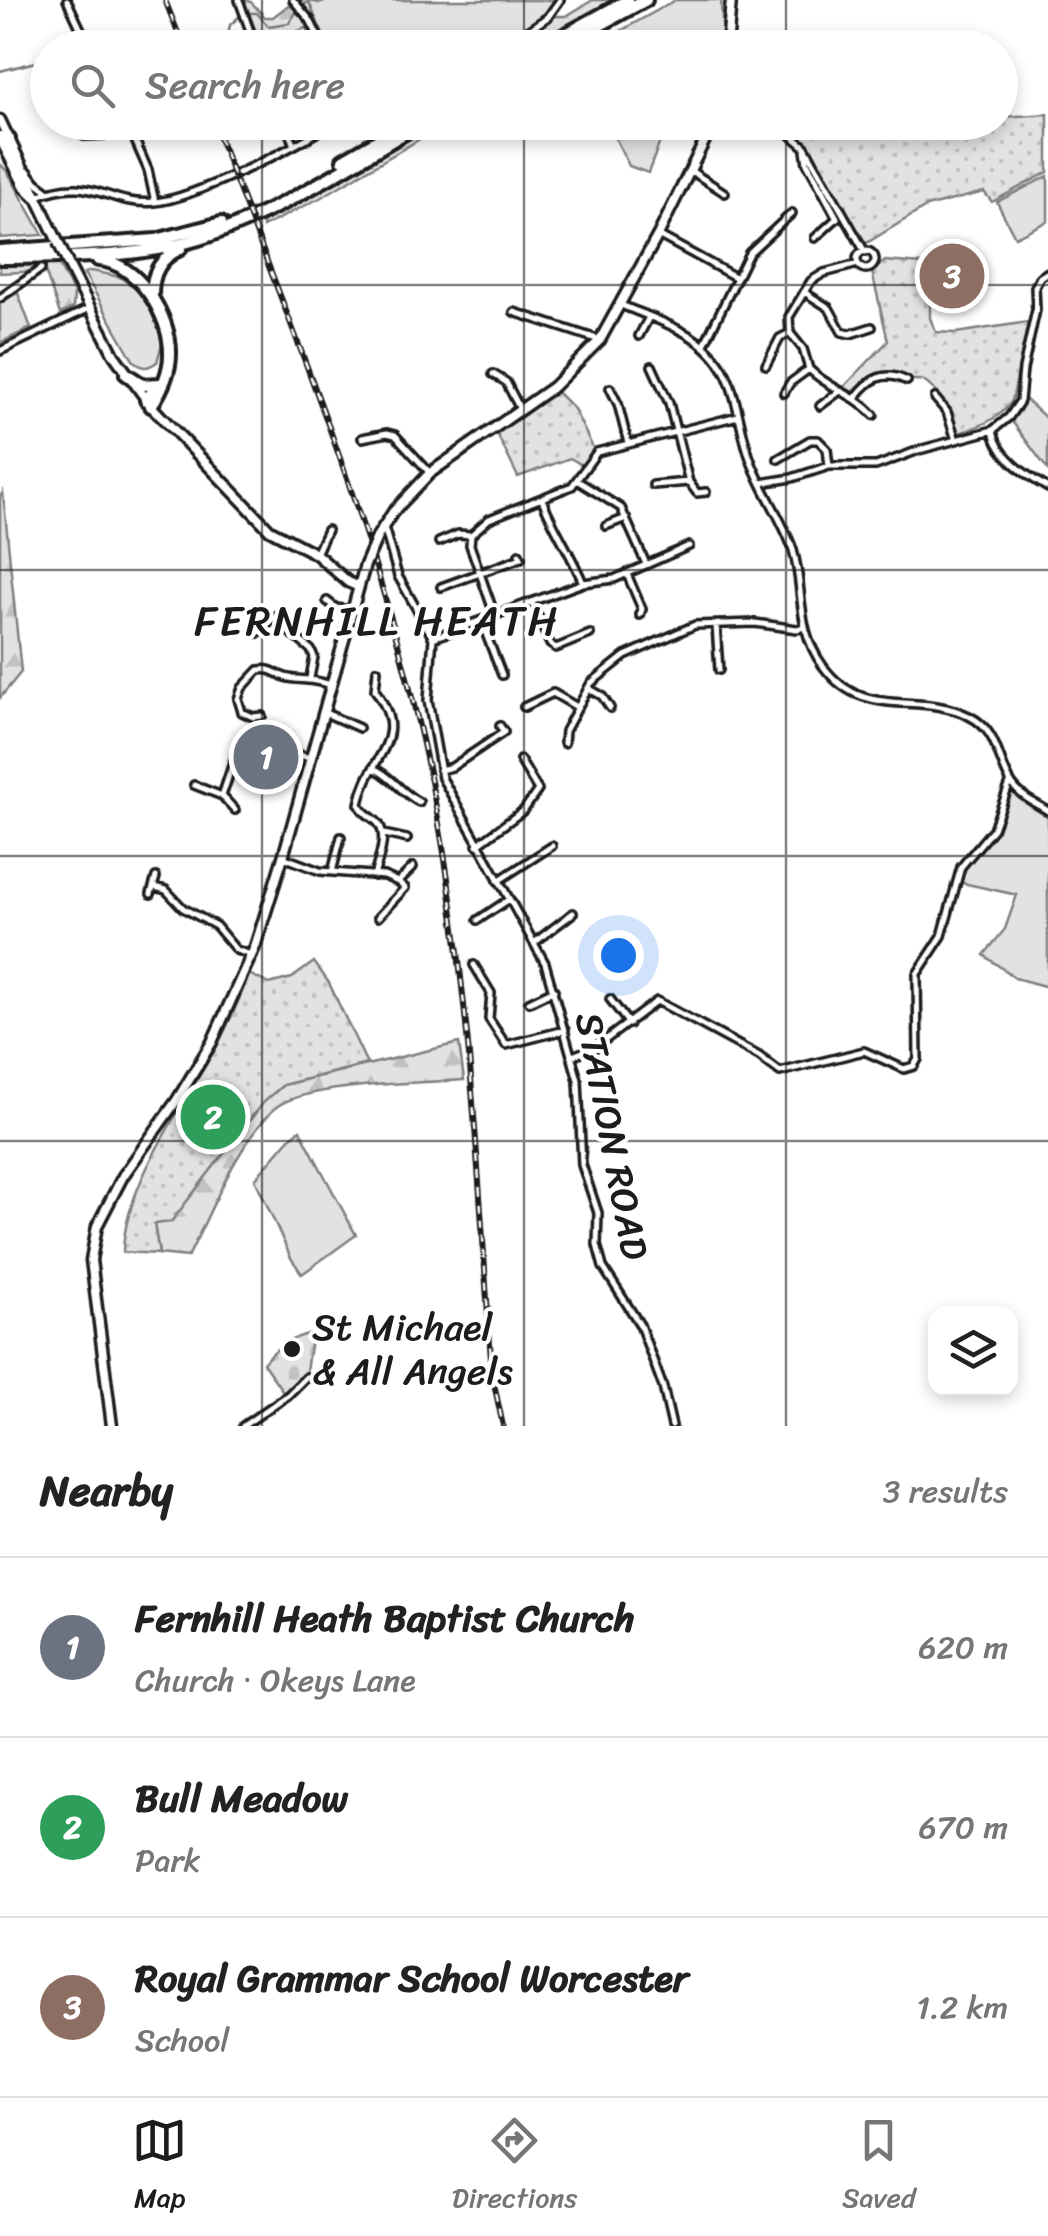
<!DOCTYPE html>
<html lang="en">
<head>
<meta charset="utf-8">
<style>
  body { margin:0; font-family:Sriracha,sans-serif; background:#f2f2f2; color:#222 }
  .controls { position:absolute; right:30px; bottom:30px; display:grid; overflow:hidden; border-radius:20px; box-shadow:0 5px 15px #0003 }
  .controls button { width:90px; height:90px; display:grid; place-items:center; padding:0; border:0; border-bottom:2px solid #e0e0e0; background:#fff; color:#222; font:50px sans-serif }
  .you { position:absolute; left:618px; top:955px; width:35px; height:35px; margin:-25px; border:8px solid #fff; border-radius:50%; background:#1a73e8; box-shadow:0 0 0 15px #1a73e833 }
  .badge { display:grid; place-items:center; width:65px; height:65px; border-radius:50%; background:#1c1c1c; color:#fff; font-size:32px; font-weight:700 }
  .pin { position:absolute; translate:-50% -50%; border:5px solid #fff; box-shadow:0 2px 10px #0006 }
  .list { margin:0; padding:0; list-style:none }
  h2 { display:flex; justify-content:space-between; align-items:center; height:130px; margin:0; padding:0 40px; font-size:42px }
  h2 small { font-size:32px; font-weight:400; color:#767676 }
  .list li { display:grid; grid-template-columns:65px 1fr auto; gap:30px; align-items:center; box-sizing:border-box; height:180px; padding:0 40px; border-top:2px solid #e0e0e0 }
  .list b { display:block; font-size:38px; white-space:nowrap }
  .list p { margin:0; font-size:32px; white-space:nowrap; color:#767676 }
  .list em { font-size:32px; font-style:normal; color:#767676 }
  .icon { flex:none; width:55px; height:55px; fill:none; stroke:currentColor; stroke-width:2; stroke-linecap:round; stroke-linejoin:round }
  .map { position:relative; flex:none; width:1048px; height:1426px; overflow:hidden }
  .search { position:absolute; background:#fff; box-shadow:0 5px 15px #0003; left:30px; right:30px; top:30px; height:110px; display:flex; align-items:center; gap:25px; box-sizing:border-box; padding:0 35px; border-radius:55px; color:#767676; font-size:38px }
  .sheet { height:670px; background:#fff }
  nav { display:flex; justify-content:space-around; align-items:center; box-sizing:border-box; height:140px; border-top:2px solid #e0e0e0; background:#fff; font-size:28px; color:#767676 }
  nav a { display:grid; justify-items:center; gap:5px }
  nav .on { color:#1c1c1c }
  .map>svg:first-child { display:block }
  .grass { fill:#e2e2e2; stroke:#7f7f7f; stroke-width:2.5 }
  .forest { fill:url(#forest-firs); stroke:#7f7f7f; stroke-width:2.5 }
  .cemetery { fill:url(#cemetery-stones); stroke:#7f7f7f; stroke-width:2.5 }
  .park { fill:url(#park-dots); stroke:#7f7f7f; stroke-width:2.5 }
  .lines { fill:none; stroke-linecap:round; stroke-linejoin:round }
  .stream { stroke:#7a7a7a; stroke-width:2.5 }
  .minor-casing { stroke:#1c1c1c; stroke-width:12 }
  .major-casing { stroke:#1c1c1c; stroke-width:15 }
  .highway-casing { stroke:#1c1c1c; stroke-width:18 }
  .minor { stroke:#fff; stroke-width:5 }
  .major { stroke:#fff; stroke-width:8 }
  .highway { stroke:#fff; stroke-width:10 }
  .rail-casing { stroke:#1c1c1c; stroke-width:6 }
  .rail { stroke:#fff; stroke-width:2.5; stroke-dasharray:8; stroke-linecap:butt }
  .major-bridge-casing { stroke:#1c1c1c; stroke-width:15; stroke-linecap:butt }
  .major-bridge { stroke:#fff; stroke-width:8 }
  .grid { fill:none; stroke:#1c1c1c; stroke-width:2.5; stroke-opacity:0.55 }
  .poi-dot { fill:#1c1c1c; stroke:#fff; stroke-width:4 }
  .labels { text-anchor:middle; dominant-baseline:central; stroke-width:8; stroke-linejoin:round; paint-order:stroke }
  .street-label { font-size:38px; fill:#1c1c1c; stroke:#fff }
  .poi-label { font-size:38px; fill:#1c1c1c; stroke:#fff; text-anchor:start }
  .quarter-label { font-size:42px; letter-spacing:2.5px; fill:#1c1c1c; stroke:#fff }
</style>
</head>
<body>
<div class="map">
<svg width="1048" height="1426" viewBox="0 0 1048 1426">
  <defs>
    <pattern id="forest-firs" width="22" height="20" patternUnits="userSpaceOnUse" patternTransform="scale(2.5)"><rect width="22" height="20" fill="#e2e2e2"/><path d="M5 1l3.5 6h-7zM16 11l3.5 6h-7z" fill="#c1c1c1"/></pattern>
    <pattern id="cemetery-stones" width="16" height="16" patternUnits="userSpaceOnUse" patternTransform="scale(2.5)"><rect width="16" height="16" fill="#e2e2e2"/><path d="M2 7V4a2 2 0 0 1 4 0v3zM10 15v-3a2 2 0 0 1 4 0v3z" fill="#c1c1c1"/></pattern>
    <pattern id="park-dots" width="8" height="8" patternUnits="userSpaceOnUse" patternTransform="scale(2.5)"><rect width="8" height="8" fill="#e2e2e2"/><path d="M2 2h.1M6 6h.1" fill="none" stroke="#c1c1c1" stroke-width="1.8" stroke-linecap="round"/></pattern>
  </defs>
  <rect width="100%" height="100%" fill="#fff"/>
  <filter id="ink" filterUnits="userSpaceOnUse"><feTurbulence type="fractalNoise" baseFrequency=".01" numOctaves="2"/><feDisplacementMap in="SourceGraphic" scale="20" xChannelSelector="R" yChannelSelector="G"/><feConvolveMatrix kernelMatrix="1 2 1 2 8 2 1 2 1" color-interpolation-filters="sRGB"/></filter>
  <g filter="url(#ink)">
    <!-- grass -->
    <path class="grass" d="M295,0H553L551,8L515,37L480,48L328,47L309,3Z
      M676,0H721L723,43L683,35L680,47L590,48Z
      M608,123H662L666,126L648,173L629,166Z
      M0,164L7,171L43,235L0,238Z
      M1048,176V221L1015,237L997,202Z
      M92,271L120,277L137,290L149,307L163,340L157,362C147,369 142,369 133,360L84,273Z
      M18,293L31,328L0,343V302Z
      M1025,399L1048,420V470L1011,420L1020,411Z
      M1012,791L1048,814V987L1015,978L984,955L1005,929L1017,895L958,882L964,867L992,836Z
      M300,1130L356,1235L302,1274L291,1258L255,1179L291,1137Z"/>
    <!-- forest -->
    <path class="forest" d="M244,0L251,2L265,17H273L295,0H308L328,47H315L306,28L261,45Z
      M593,0H616L530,47H511L556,16H566Z
      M438,123H447L320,198L263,227V221Z
      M57,262L74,293L73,308L60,314L45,271L0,273V265Z
      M3,492L21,672L0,698V497Z
      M459,1043L464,1080C424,1083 300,1083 274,1109C236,1146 212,1210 188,1257L159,1254L154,1224L171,1221L264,1102L283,1085Z"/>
    <!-- cemetery -->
    <path class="cemetery" d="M312,1333L306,1371L284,1393L263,1363C277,1347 290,1338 312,1333Z"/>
    <!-- park -->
    <path class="park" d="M1048,114V172L992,202L984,192L926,207L865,244L807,144L784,123L1000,122L1001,117Z
      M885,261L922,264L927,283L926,300H930V318L936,332L956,333L1028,322L1012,401C998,421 977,427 956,434C951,412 942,393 922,380C894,383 884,356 856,393L842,389L888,341L872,272Z
      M557,392L574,409L594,450L584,466L570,458L518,477L496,432Z
      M314,962L329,983L367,1064L283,1085L263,1102L171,1222L154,1224L159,1254L123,1252C124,1187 182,1107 214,1051C228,1026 239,1001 249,974L269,984L292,978Z"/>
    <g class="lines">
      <!-- stream -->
      <path class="stream" d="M302,6L310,1L319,3L329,0
        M247,13H257L268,26L289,23L297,11
        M225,48L230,25L241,15
        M0,71L48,59
        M86,122C96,134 112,128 124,122"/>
      <!-- minor casing -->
      <g class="minor-casing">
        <path id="minor" d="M67,0L83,34L93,48
          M239,0L256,48
          M293,0L310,20L324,48
          M503,48L548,17L560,0
          M127,122L148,170L155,202
          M285,122L293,143
          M776,122L805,147L865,252
          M231,126L242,122
          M84,136L105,135L129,128
          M805,150L807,163L837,218L815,238
          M28,171L36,182L48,191
          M691,171L725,193
          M35,197C93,172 106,207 155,202C193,199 300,145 333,122
          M658,235L737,278
          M857 260a9 9 0 1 1 18 0a9 9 0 1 1-18 0Z
          M858,264L824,273L811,281L789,317L790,333L803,349L809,369C829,389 855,394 874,415
          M804,292L829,308L842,332L850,334L872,327
          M0,298L41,269
          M621,305C662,322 711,335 729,381C739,406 741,435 751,461C762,491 783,520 793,550C805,591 795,628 823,666C864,722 916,690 969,716C999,731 996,759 1012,784C1020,796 1035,803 1048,811
          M514,312L600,340
          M639,336L649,317
          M704,345L749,253L792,213
          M0,351L90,308
          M766,365L780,338L790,333
          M652,366L669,403L689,482
          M493,374L506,382L521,411
          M610,388L618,404L628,443
          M784,393L790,383L809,369
          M856,397C870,378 885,370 907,381
          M935,398L947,412L956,440
          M820,406L840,391
          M993,430C997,456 1027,476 1048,488
          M362,438L387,433L395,435L430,473
          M778,459L810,440H818L827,449L829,466
          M578,481L621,508L646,564
          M761,483L792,478L829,466H876L919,450L993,430L1009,417L1020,401L1023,369L1036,310L1035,287L1040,277L1048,272
          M653,485L689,482L697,493L706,492
          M542,499C554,530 571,553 583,583
          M606,526L626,518
          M384,527L398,576L433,638L428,700L442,778L545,963L578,1080L582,1165L598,1213L597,1245L603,1267L640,1325L663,1387L672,1426
          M439,542L458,534L471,535
          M316,554L327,530
          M627,574L642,609L640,615
          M441,587L521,558L519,554
          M327,601L336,608L350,610
          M532,603L550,644L556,648L590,634
          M495,616L470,545L471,535L489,519L572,486L597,452L738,416
          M274,619L311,650L314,657L310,678
          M481,621L502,675
          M716,625L719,670
          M258,633L283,610
          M433,638L583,583L614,579L689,546
          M588,688L602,696L610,708
          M524,707L553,693L577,707
          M323,712L359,728
          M262,716L253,717L242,712L238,699L242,688L259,670C271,668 274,673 285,677C298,681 313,678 330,685
          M564,743L565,731L591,683L625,656L695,625L755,623L797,629L804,627
          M373,768C391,775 401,793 419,802
          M440,770L452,767L504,732L500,726
          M194,785L222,796L241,739L310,758
          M222,796L235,810
          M384,834L407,839
          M477,845L524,810L538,790L520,760
          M283,857L320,871L384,876L398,882
          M332,872L341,837
          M374,876C378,860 390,833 376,821C368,814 363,813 359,804C369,753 412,742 375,690L377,670
          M498,881L552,846
          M155,887L166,890L183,908L216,926L236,950L251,955
          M151,894L156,877
          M378,917L405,888L398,882L413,867
          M478,920L508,900
          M534,943L573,913
          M474,965L491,993L489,1019L506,1045L565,1030
          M610,999L629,1024
          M529,1002L554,990
          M572,1056L596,1047L657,1001L759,1056L780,1072L864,1051L904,1069L914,1066L918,1059L917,974L942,936L961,867L993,829L1010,783
          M243,1426L288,1395L306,1377"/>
      </g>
      <!-- major casing -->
      <g class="major-casing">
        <path id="major" d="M727,48L731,0
          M0,120L58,242
          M0,139L25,187L35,197
          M68,264L114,355L151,406L270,530L316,554L348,582L357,586
          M378,535L393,512L430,473L553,387L600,340L658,235L714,122
          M112,1426L91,1260L97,1226L123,1176L177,1100L212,1042L255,947L283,857L365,565"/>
      </g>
      <!-- highway casing -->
      <g class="highway-casing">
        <path id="highway" d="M541,48L628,0
          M558,48L646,0
          M0,137L9,139
          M343,160L409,122
          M0,251L156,240L221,223
          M0,258C66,257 135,259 199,239C278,214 352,163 424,122
          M98,260C138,262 171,317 170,354C170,372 161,391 151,406
          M152,295C152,273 160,258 180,249
          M126,374L143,385L159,384
          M146,400L159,384"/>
      </g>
      <!-- minor -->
      <use href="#minor" class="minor"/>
      <!-- major -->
      <use href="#major" class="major"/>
      <!-- highway -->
      <use href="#highway" class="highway"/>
      <!-- rail casing -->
      <g class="rail-casing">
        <path id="rail" d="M165,0L184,48
          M213,122C302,353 394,574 438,818C471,1002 479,1189 492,1374L503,1426"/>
      </g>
      <!-- rail -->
      <use href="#rail" class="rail"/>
      <!-- major-bridge casing -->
      <g class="major-bridge-casing">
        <path id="major-bridge" d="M58,242L68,264
          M365,565L378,535"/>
      </g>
      <!-- major-bridge -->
      <use href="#major-bridge" class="major-bridge"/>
    </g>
  </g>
  <!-- grid -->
  <path class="grid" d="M262,0V48M524,0V48M786,0V48M262,122V1426M524,122V1426M786,122V1426M0,285H1048M0,570H1048M0,856H1048M0,1141H1048"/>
  <!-- markers -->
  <circle class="poi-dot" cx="292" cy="1349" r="10"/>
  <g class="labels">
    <!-- street labels -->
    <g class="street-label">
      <text transform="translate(612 1136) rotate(79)">STATION ROAD</text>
    </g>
    <!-- poi labels -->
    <g class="poi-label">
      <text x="312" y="1327">St Michael<tspan x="312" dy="44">&amp; All Angels</tspan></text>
    </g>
    <!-- quarter labels -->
    <g class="quarter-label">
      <text x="377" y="621">FERNHILL HEATH</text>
    </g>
  </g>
</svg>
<div class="controls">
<button><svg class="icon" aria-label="layers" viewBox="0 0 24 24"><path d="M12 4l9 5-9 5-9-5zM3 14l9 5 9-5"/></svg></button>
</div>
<div class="you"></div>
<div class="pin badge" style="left:266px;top:757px;background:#6b7280">1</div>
<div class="pin badge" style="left:213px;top:1117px;background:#2e9e5b">2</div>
<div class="pin badge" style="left:952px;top:276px;background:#8d6e63">3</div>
<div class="search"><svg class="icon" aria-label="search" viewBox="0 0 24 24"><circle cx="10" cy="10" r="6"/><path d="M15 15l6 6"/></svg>Search here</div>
</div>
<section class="sheet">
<h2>Nearby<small>3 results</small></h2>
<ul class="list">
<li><span class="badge" style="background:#6b7280">1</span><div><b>Fernhill Heath Baptist Church</b><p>Church · Okeys Lane</p></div><em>620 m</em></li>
<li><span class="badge" style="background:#2e9e5b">2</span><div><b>Bull Meadow</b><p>Park</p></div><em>670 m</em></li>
<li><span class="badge" style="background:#8d6e63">3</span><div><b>Royal Grammar School Worcester</b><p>School</p></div><em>1.2 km</em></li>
</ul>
</section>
<nav>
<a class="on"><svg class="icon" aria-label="map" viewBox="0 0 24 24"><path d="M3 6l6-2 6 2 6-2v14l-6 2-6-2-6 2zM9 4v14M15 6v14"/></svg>Map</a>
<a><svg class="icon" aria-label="directions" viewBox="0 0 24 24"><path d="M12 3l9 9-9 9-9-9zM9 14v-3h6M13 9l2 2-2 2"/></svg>Directions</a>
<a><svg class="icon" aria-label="saved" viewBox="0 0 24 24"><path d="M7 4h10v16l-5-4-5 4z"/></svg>Saved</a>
</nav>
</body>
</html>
